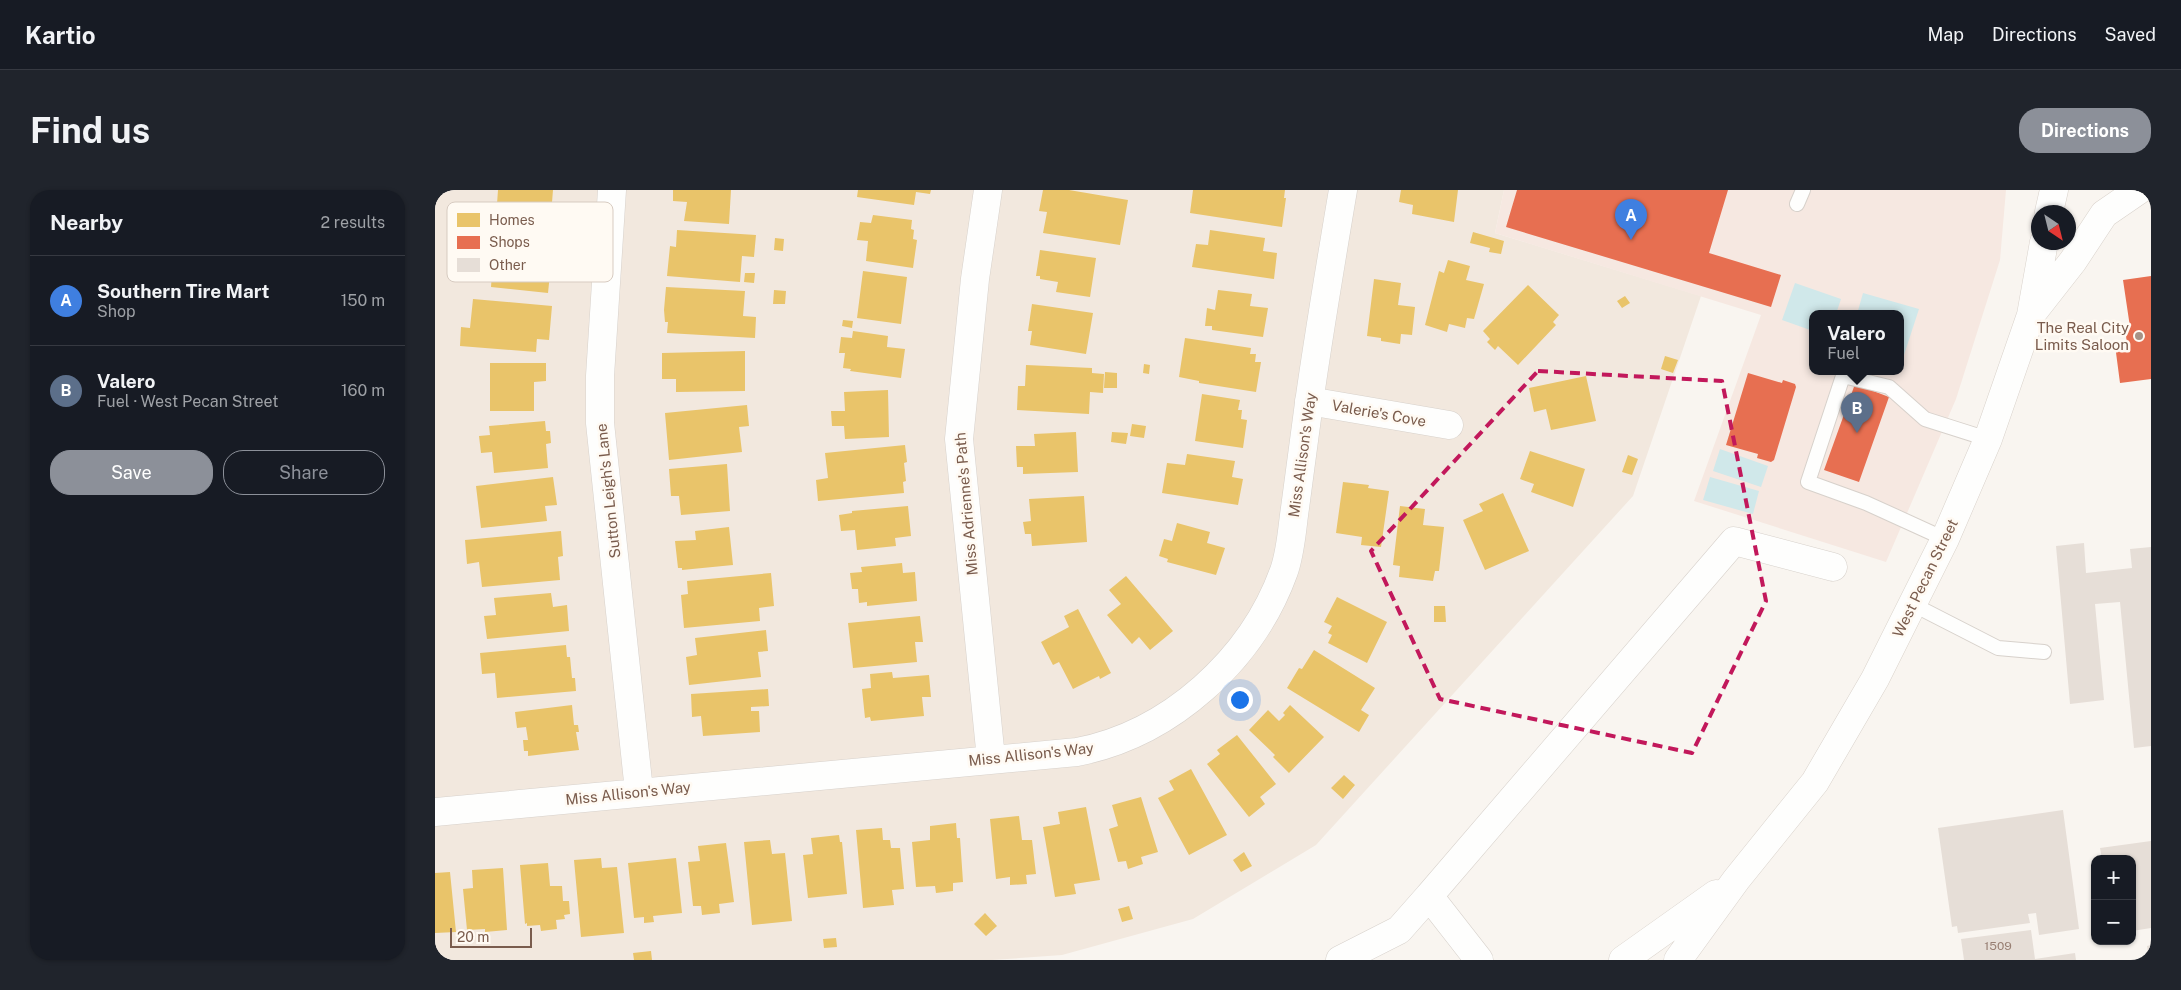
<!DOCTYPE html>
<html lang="en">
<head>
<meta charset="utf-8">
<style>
  body { margin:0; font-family:"Public Sans",sans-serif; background:#20242c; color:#f1f3f6 }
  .controls { position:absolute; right:15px; bottom:15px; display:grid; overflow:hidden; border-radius:10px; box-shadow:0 1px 4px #0004 }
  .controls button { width:45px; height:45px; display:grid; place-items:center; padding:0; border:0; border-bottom:1px solid #363941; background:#171b24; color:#f1f3f6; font:25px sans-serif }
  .compass { position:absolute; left:1596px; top:15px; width:45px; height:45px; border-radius:50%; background:#171b24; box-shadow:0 1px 4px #0004; rotate:145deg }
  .scale { position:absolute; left:15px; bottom:12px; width:82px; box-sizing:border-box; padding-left:5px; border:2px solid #7a5c4d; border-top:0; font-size:14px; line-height:18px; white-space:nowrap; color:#7a5c4d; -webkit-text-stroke:4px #fffaf3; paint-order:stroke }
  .you { position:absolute; left:804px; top:509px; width:18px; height:18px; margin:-12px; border:4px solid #fff; border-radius:50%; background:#1a73e8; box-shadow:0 0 0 8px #1a73e833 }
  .badge { display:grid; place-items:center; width:32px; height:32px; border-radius:50%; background:#8c9099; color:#fff; font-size:16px; font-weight:700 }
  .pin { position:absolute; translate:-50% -41px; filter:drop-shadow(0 1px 2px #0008) }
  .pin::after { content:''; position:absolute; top:26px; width:18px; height:15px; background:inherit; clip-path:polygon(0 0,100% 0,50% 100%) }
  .popup { position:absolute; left:1374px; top:120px; width:95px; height:65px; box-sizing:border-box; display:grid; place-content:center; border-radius:10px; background:#171b24; filter:drop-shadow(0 1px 4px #0005); font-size:16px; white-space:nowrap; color:#9ea1a6 }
  .popup b { font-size:19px; color:#f1f3f6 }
  .popup::after { content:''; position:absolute; left:50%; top:100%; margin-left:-10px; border:10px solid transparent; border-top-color:#171b24 }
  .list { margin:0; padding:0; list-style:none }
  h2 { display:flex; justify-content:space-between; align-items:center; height:65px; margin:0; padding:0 20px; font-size:21px }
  h2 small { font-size:16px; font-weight:400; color:#9ea1a6 }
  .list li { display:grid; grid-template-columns:32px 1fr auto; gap:15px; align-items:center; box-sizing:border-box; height:90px; padding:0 20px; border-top:1px solid #363941 }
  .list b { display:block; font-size:19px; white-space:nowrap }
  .list p { margin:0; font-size:16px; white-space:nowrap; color:#9ea1a6 }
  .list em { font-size:16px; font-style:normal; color:#9ea1a6 }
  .actions { display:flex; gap:10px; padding:15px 20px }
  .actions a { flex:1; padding:11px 0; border:1px solid #8c9099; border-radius:20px; text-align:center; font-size:18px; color:#8c9099 }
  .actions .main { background:#8c9099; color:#fff }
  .map { position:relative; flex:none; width:1716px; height:770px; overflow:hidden; border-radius:20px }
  header { display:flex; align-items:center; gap:30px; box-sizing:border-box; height:70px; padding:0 25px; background:#171b24; border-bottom:1px solid #363941 }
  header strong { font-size:24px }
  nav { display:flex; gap:28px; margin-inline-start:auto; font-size:18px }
  .intro { display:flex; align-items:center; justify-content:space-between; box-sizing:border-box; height:120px; padding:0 30px }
  h1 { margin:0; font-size:35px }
  .button { padding:12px 22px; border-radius:20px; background:#8c9099; color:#fff; font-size:18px; font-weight:700 }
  main { display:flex; gap:30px; padding:0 30px }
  aside { flex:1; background:#171b24; border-radius:20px; box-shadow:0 1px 4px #0004 }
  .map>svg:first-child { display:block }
  .residential { fill:#f2e8de }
  .commercial { fill:#f6e8e1; fill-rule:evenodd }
  .water { fill:#d0e8ea }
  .homes { fill:#e9c46a }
  .shops { fill:#e76f51 }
  .building { fill:#e6ded7 }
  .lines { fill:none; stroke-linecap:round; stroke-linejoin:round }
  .lane-casing { stroke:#d7d1cb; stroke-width:16 }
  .street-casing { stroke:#d7d1cb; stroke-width:29 }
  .secondary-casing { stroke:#d9d2cb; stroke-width:29 }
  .lane { stroke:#fefefd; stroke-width:14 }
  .street { stroke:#fefefd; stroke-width:28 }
  .secondary { stroke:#fefefd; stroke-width:28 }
  .marked { fill:none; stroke:#c2185b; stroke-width:4; stroke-dasharray:10 6; stroke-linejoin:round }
  .poi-dot { fill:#a69286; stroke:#fffaf3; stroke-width:2 }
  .labels { text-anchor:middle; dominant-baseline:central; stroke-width:5; stroke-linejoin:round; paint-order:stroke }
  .number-label { font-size:12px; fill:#977e72 }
  .poi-label { font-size:15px; fill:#7a5c4d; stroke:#fffaf3; text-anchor:end }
  .street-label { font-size:15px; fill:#7a5c4d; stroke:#fffaf3 }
  .key { fill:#fffaf3; stroke:#d7cbc1; stroke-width:1 }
  .key-label { font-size:14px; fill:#7a5c4d }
</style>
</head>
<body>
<header>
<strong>Kartio</strong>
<nav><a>Map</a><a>Directions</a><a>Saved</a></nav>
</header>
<div class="intro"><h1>Find us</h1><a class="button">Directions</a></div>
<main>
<aside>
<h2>Nearby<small>2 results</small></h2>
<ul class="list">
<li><span class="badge" style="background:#3f7fe0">A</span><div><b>Southern Tire Mart</b><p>Shop</p></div><em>150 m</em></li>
<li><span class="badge" style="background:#5c6f8a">B</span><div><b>Valero</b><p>Fuel · West Pecan Street</p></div><em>160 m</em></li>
</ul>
<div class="actions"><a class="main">Save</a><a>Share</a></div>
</aside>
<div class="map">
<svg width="1716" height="770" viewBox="0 0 1716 770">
  <rect width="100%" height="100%" fill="#f9f5f0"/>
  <!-- residential -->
  <path class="residential" d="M0,0H1069L1060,43L1266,106L1198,306L881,655L758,729L627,765L557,770H0Z"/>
  <!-- commercial -->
  <path class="commercial" d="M1069,0H1571L1565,70L1521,209L1451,372L1259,311L1326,125L1060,43ZM1378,124H1466V182H1378Z"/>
  <!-- water -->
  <path class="water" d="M1360,93L1406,109L1401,124H1378V141L1347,130Z
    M1428,103L1484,119L1469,165L1466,164V124H1422Z
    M1285,259L1333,276L1326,297L1278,281Z
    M1275,287L1324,301L1318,324L1268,310Z"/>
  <!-- homes -->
  <path class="homes" d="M63,0H118L116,25L104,24V27L121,28L119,43L61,41V33L43,31L44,13L62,14Z
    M238,0H296L294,34L249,31L252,12L238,11Z
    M423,0H496L495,4L481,2L479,15L422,7Z
    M608,0H634L693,10L685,55L608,43L612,22L604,21Z
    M758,0H850L849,8H851L847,37L755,23Z
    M966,0H1023L1019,32L977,24L978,15L964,12Z
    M438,25L477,30L476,39L479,40L478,49L482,50L478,78L431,71L433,51L422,50L425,32L436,33Z
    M242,40L321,45L319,67L307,66L305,92L232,86L235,56L241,57Z
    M775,40L830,48L828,61L842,63L839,89L757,77L761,54L773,55Z
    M1038,42L1069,51L1066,64L1054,62L1055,58L1035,53Z
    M340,48L349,49L348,61L339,60Z
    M65,60L99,62L98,73L116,74L113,103L56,97L57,83H50L52,65L64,66Z
    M605,60L661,68L655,107L621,102L623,92L605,89V86H601Z
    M1013,70L1035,76L1031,90L1049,94L1039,129L1032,128L1030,138L1014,134L1012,142L990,135L1004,81L1009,83Z
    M428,81L472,87L466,134L422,128Z
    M310,83H320L319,93L309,92Z
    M939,89L966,93L963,115L980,117L977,145L966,144L965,154L946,151V148L932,146Z
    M1093,95L1124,125L1118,132L1121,135L1083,175L1063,156L1060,160L1052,152L1055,149L1048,141Z
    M231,97L310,101L308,126L321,127L320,148L232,143L233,132H230L229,120Z
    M339,100L351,101L350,114H338Z
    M783,100L817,104L815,116L833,118L828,147L777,140V136H770L772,118L780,120Z
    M1190,106L1195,113L1187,118L1182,111Z
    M38,109L117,116L114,150L102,149L101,162L25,156L26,137L35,138Z
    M597,114L658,123L651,164L595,155L597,141H593Z
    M408,130L418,131L417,138L407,136Z
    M418,141L453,146L452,157L470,159L466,188L415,181L416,179L408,178L410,163H404L406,147L417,148Z
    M750,148L816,158L815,164H821L820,172H826L821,202L764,193V191L744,187Z
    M310,161V201L241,202V189H227V163Z
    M1230,166L1243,170L1238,183L1226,179Z
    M55,173H111V191L99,192V221H55Z
    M709,174L715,175L714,184L708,183Z
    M591,175L657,178V183L669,184L668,203L655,202L654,224L582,220L583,196H590Z
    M670,182L682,183V198H669Z
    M1151,186L1161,231L1116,240L1111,219L1099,222L1094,198Z
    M453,200L454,247L410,249L409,236H397L396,221H410L409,202Z
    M767,204L805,210L803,220H807L806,229L812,230L808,258L760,251Z
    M312,215L314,236L304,237L307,262L234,270L230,223Z
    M110,231L111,241H115L116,253L111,254L113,278L59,283L57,262L46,263L44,246L55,245L54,236Z
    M697,234L711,236L709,248L695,246Z
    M641,242L643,282L588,284V277H582L581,256H600L599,244Z
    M677,242L693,243L691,254L676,252Z
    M470,255L472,272L469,273L471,291L468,292L469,303L383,311L381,290L393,288L390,263Z
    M1095,261L1150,279L1138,317L1096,302L1099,294L1085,289Z
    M752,264L800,271L797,287L808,289L803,315L727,303L732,273L750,275Z
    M1193,265L1203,269L1197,285L1187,282Z
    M292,274L295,321L246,325L244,306H236L234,279Z
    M118,287L122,315L110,316L112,331L46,338L41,296Z
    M908,292L934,295L933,298L954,301L946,357L926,355L927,347L901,343Z
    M1068,303L1094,361L1050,380L1028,330L1048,321L1044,314Z
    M649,306L652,352L597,356L596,344H590L588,332L596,331L594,309Z
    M473,316L476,346L460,348L461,356L422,360L420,340L406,341L404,325L417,323V321Z
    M965,316L990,319L988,335L1009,337L1004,381H1000L998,391L964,387L965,376L958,375Z
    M742,333L775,342L772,353L790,358L781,385L732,372L733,369L724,366L729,349L737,351Z
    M294,337L298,375L247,380V378H243L240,351L261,350L260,341Z
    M126,341L128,366L123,367L125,390L47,397L44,372L32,374L30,350Z
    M467,373L468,383L480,382L482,411L432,416V412L424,413L423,399H417L415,383L427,382L426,377Z
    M336,383L339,416L324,418L325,431L249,438L246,405L253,404L252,391Z
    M691,386L738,441L715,460L704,447L697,454L672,425L686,414L674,400Z
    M116,403L118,417L132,415L134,441L52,449L49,426L61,425L59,408Z
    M902,407L952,432L932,473L893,453L897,445L893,443L897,436L889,432Z
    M999,416H1010L1011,432H999Z
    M643,419L676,483L665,489L664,486L638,499L624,472L618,475L606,452L634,437L629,426Z
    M485,426L488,452H480L482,472L418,478L413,433Z
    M331,440L333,461L323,462L326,487L254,495L251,467L262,465L260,448Z
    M131,455L132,467H135L137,488H140L141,501L62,508L60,483L47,484L45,463Z
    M879,460L940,498L926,520L934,525L924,542L852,498L864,478L867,479Z
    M457,482L458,488L494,485L496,507H487L489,526L436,531L435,527L430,528L427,499L436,498L435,484Z
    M333,499L334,516L316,517V521H324L325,542L268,546L266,526L257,527L256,504Z
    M137,515L139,535H143L144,542H141L144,560L93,566V561H89L88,550H93L91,537L82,538L80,522Z
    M855,515L889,547L854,583L838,567L840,565L814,540L833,520L844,531L850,525L848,523Z
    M802,545L841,594L825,607L830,614L814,627L772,574L785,564L782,560Z
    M756,579L792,645L754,665L723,608L739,600L734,591Z
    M909,585L920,595L908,609L896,598Z
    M706,607L723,662L706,667L708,674L693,679L691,671L683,672L674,639L683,636L677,615Z
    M651,617L665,690L639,694L641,704L620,707L608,637L625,634L623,622Z
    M584,626L587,650H597L601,684L591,685L592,694L575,695V687L561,689L555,629Z
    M521,633L522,648H525L528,692L518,693V701L501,703L500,696L481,697L477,652L495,650V636Z
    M447,638L448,650H455L456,658H465L469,699L457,700L459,715L428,718L421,640Z
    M404,645L405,652H407L412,704L373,708L368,665L378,664L376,648Z
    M335,650L337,664L350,663L357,731L317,735L309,652Z
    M291,653L299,712L284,714L285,723L267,725L266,716H258L253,672L265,671L263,656Z
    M809,662L817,676L806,682L798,670Z
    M166,668L167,678L182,677L189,743L146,747L139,670Z
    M241,668L247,723L218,726L219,732L209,733V727L199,728L193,673Z
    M113,673L115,696H127L128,711H134L135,724L129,725L130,729L121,730L122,739L106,741L105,735L92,736V733L90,734L85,675Z
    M68,678L72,740L50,742V739L32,740L28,699L38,698L37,680Z
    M15,682L21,742L0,743V683Z
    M694,716L698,729L687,732L683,719Z
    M550,723L562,736L551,746L539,734Z
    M401,748L402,757L389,758L388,749Z
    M216,761L217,770H199L198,763Z"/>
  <!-- shops -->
  <path class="shops" d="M1082,0H1293L1274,63L1346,85L1336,117L1071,37Z
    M1716,86V189L1685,193L1680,155L1692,154L1690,138L1695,137L1688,90Z
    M1313,183L1347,193L1348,190L1360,194L1361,197L1339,270L1336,272L1322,268L1323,264L1291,255Z
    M1420,194L1454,207L1424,292L1389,280Z"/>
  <!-- building -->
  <path class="building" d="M1649,353L1651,383L1697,378L1695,359L1716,357V556L1699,558L1685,412L1660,414L1669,510L1635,514L1621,356Z
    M1628,620L1644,739L1604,745L1601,723L1593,724L1595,733L1523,743L1522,736L1517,737L1503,638Z
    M1716,651V738L1697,741V669H1667L1665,658Z
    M1596,740L1600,769L1640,763L1641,770H1529L1526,749Z
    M1716,755V770H1714L1712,756Z"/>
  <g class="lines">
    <!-- lane casing -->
    <g class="lane-casing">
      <path id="lane" d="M1362,14L1368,0
        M1510,349L1431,313L1373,292L1408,186L1454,197L1490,229L1553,249
        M1477,414L1563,458L1609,462"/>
    </g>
    <!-- street casing -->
    <g class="street-casing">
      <path id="street" d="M177,0L165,186V233L204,601
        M553,0L540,89L524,249L556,569
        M874,211L1014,235
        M0,622L642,562C735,544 817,470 849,381C856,361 857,338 860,318C865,283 869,248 874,213C884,142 896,71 908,0
        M905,770L964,740L994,706
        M1044,770L994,706L1299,351L1398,377"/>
    </g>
    <!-- secondary casing -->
    <g class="secondary-casing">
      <path id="secondary" d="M1614,22L1619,0
        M1598,122L1638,71L1669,24L1704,0
        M1188,770L1281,704
        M1243,770L1301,690L1380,592L1440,489L1510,349L1553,249L1596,125L1609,52"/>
    </g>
    <!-- lane -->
    <use href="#lane" class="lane"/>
    <!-- street -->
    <use href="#street" class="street"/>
    <!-- secondary -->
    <use href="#secondary" class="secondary"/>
  </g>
  <!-- marked area -->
  <path class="marked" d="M1103,181L1287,191L1331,411L1257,563L1005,509L936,361Z"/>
  <!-- markers -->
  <circle class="poi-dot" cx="1704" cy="146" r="5"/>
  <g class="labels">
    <!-- number labels -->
    <g class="number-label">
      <text x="1563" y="756">1509</text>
    </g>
    <!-- poi labels -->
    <g class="poi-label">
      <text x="1694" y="137">The Real City<tspan x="1694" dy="17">Limits Saloon</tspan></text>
    </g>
    <!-- street labels -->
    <g class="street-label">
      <text transform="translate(944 223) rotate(10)">Valerie's Cove</text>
      <text transform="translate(867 265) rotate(-82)">Miss Allison's Way</text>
      <text transform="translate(173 301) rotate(-96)">Sutton Leigh's Lane</text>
      <text transform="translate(531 314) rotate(-95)">Miss Adrienne's Path</text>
      <text transform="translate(1490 388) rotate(-64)">West Pecan Street</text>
      <text transform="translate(596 564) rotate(-6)">Miss Allison's Way</text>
      <text transform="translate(193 603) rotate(-6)">Miss Allison's Way</text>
    </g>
  </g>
  <!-- legend -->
  <rect x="12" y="12" width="166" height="80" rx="8" class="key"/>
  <rect x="22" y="23" width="23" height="14" fill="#e9c46a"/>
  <rect x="22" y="46" width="23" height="13" fill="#e76f51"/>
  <rect x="22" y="68" width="23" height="14" fill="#e6ded7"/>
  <g class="key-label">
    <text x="54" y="35">Homes</text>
    <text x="54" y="57">Shops</text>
    <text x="54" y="80">Other</text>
  </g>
</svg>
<div class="controls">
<button>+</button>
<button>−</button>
</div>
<svg class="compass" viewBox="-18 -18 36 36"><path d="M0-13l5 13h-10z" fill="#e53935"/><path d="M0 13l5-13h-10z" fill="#9ea1a6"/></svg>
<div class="scale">20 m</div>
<div class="you"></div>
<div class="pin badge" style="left:1196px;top:50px;background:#3f7fe0">A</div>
<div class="pin badge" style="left:1422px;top:243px;background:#5c6f8a">B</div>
<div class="popup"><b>Valero</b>Fuel</div>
</div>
</main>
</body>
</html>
